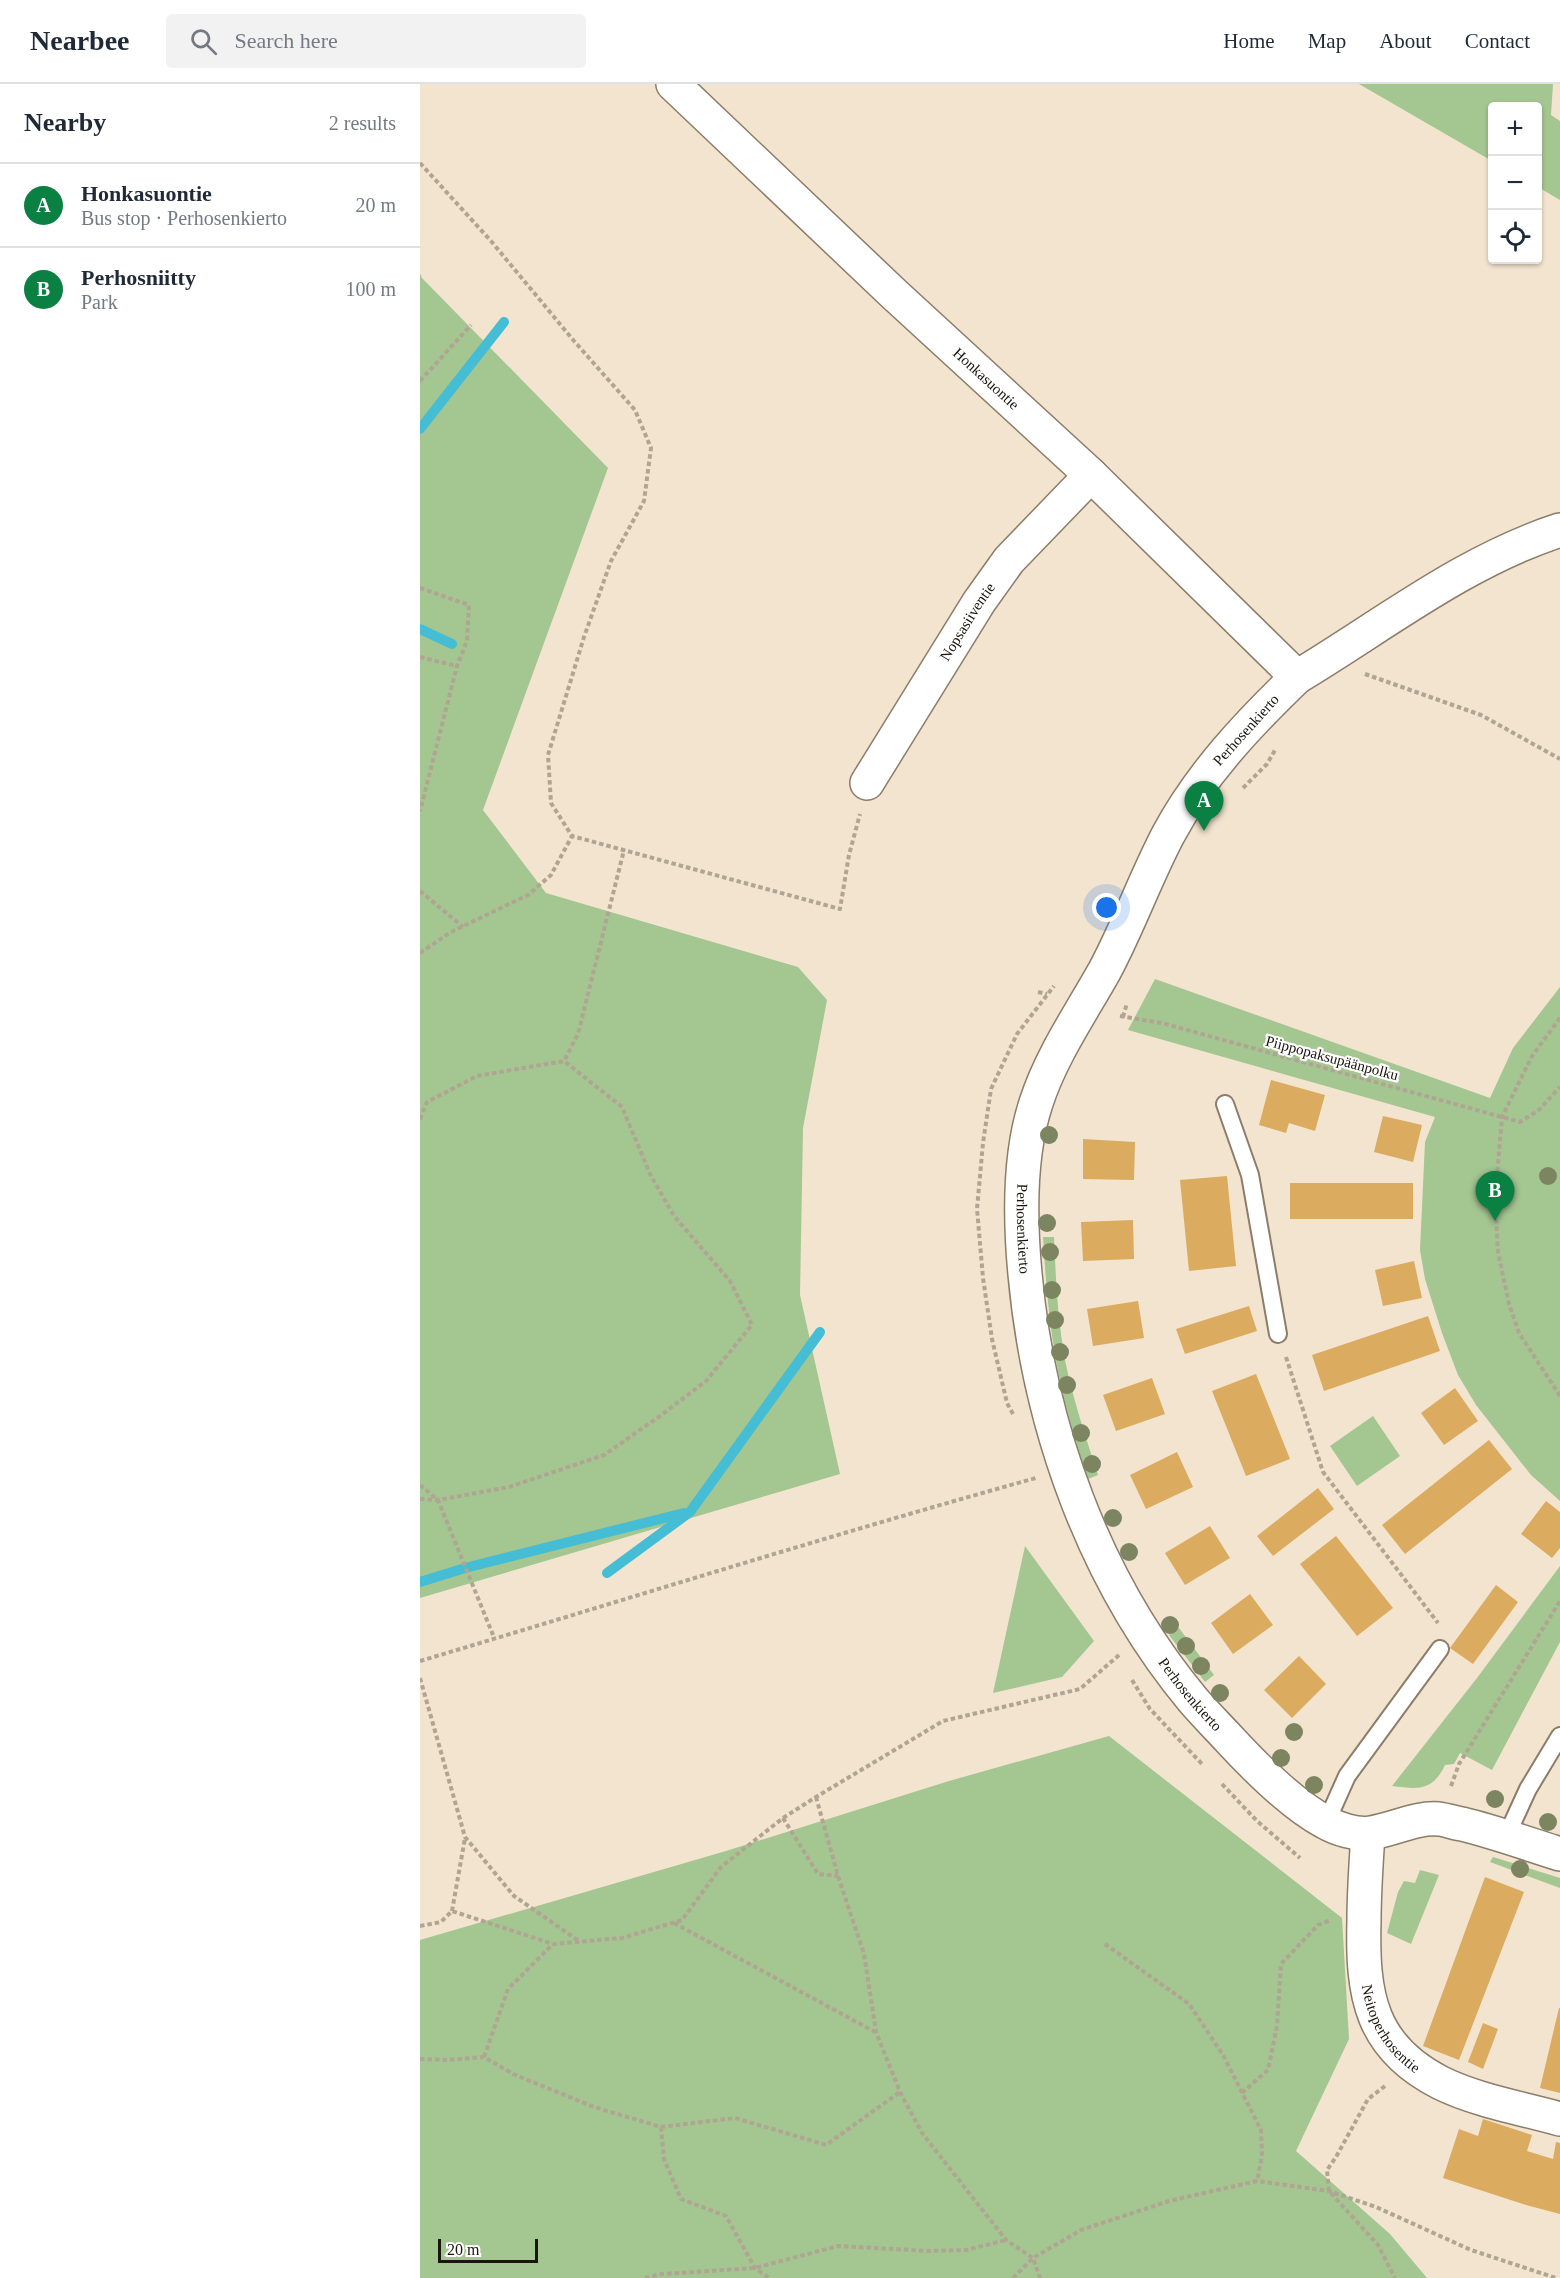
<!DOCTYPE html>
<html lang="en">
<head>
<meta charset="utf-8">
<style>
  body { margin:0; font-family:Georgia,serif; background:#f2f2f3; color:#1f2937 }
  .controls { position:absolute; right:18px; top:18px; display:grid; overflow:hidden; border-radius:6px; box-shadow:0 2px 4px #0004 }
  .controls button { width:54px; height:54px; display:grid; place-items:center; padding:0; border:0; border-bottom:2px solid #e0e1e3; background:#fff; color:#1f2937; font:30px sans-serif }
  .scale { position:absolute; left:18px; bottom:15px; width:100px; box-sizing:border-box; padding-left:6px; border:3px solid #1a150d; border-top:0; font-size:16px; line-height:21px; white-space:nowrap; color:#1a150d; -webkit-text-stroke:4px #fff; paint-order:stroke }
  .you { position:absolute; left:687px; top:824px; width:21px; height:21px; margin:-15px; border:4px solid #fff; border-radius:50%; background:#1a73e8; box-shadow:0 0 0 9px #1a73e833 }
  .badge { display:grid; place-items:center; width:39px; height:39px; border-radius:50%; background:#0b8043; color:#fff; font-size:20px; font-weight:700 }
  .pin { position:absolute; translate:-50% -50px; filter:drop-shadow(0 2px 3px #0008) }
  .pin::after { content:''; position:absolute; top:32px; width:21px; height:18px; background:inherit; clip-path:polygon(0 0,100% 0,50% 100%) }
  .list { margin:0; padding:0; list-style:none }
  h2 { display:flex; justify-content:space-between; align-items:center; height:78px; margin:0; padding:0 24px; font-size:26px }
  h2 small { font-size:20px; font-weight:400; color:#747a83 }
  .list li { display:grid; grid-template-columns:39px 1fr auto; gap:18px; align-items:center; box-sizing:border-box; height:84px; padding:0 24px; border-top:2px solid #e0e1e3 }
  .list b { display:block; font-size:22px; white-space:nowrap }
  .list p { margin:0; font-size:20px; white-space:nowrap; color:#747a83 }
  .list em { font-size:20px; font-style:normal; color:#747a83 }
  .icon { flex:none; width:33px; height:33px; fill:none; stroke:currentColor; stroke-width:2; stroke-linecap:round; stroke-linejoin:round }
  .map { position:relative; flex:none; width:1140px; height:2194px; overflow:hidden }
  header { display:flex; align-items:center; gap:36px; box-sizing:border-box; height:84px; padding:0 30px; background:#fff; border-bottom:2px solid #e0e1e3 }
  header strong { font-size:28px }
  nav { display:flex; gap:33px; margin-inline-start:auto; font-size:21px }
  .search { width:420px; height:54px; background:#f2f2f3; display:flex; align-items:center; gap:15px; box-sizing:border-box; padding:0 21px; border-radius:6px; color:#747a83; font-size:22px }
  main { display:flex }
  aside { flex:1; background:#fff }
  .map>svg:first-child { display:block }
  .green { fill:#a4c691 }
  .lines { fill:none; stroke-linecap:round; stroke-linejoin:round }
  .stream { stroke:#45bdd5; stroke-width:10 }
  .building { fill:#dbab5f }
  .lane-casing { stroke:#8b7d69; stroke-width:20 }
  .street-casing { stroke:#8b7d69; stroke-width:36 }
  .secondary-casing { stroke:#8b7d69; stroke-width:36 }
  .path { stroke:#b0a493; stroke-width:4; stroke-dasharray:4.5 3; stroke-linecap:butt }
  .lane { stroke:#fff; stroke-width:16 }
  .street { stroke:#fff; stroke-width:33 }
  .secondary { stroke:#fff; stroke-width:33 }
  .tree { fill:#7c8560 }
  .labels { text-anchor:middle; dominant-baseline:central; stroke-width:4.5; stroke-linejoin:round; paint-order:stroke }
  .street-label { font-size:15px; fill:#1a150d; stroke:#fff }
</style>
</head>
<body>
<header>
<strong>Nearbee</strong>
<div class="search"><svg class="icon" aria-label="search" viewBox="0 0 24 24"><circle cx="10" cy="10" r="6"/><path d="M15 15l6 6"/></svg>Search here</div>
<nav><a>Home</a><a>Map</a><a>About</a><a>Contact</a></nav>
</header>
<main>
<aside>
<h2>Nearby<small>2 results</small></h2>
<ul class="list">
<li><span class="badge">A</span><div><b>Honkasuontie</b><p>Bus stop · Perhosenkierto</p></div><em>20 m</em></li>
<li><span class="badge">B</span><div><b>Perhosniitty</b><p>Park</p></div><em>100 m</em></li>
</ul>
</aside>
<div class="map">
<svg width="1140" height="2194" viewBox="0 0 1140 2194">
  <rect width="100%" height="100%" fill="#f3e4cf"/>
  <!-- green -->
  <path class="green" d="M939,0H1133L1131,31L1140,37V116L1118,103V22H1072V77Z
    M0,189L2,194L188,384L63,726L126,809L378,883L407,916L383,1044L380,1211L420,1390L0,1514Z
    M735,895L1070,1014L1093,964L1140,903V1417L1111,1391L1056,1321L1038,1291L1022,1249L1005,1195L1000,1166L1005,1058L1015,1033L708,946Z
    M623,1153H634C636,1199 638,1245 648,1290C656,1324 667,1357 678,1391L668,1395C658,1364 648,1333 641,1301C630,1252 626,1203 623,1153Z
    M953,1332L980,1372L937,1402L910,1362Z
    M605,1462L674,1557L642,1593L573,1609Z
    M1140,1482V1558L1072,1686L1040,1669L1034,1680L1025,1681C1012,1708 998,1705 972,1702L1057,1594Z
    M759,1544L794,1591L785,1598L749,1551Z
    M689,1652L922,1834L929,1955L876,2067L970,2150L1007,2194H0V1856L306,1767L529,1697Z
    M1073,1773L1140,1794V1804L1070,1778Z
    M1000,1786L1019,1791L991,1860L967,1849L978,1808L984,1797L995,1799Z"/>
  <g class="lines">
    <!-- stream -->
    <path class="stream" d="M0,345L84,238
      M0,545L32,560
      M187,1489L270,1428L400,1248
      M0,1498L45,1484L264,1429"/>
  </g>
  <!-- building -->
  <path class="building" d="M851,996L905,1011L895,1047L869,1039L866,1049L839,1041Z
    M963,1032L1002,1041L993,1078L954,1068Z
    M663,1055L715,1058L714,1096L663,1095Z
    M807,1092L816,1182L769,1187L760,1096Z
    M870,1099H993V1135H870Z
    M713,1136L714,1175L663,1177L661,1138Z
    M994,1177L1002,1214L963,1222L955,1186Z
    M718,1217L724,1254L673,1262L667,1225Z
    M829,1222L837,1247L765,1270L756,1245Z
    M1008,1232L1020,1267L904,1307L892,1271Z
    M836,1290L870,1375L826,1392L792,1307Z
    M732,1294L745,1330L696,1347L683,1311Z
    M1035,1304L1058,1337L1024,1361L1001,1329Z
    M1069,1356L1092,1385L985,1470L962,1441Z
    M757,1368L773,1403L726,1425L710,1391Z
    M898,1404L914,1425L853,1472L837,1452Z
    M1126,1417L1140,1428V1464L1132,1474L1101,1450Z
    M790,1442L810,1474L765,1501L745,1469Z
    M916,1452L973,1524L937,1552L880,1480Z
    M1076,1501L1098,1518L1053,1580L1030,1564Z
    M830,1510L853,1541L813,1570L791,1539Z
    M879,1572L906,1600L872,1634L844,1606Z
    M1065,1793L1104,1808L1039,1976L1003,1962Z
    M1139,1924H1140V2009L1120,2004Z
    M1063,1939L1078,1945L1063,1985L1048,1978Z
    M1063,2035L1112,2051L1107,2067L1133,2075L1136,2058L1140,2059V2130L1106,2121L1023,2094L1039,2045L1058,2052Z"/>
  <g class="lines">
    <!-- lane casing -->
    <g class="lane-casing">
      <path id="lane" d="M805,1020L830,1091L858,1250
        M906,1739L927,1692L1020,1565
        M1086,1753L1108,1705L1140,1652"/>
    </g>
    <!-- street casing -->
    <g class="street-casing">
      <g id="street">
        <path d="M877,593C962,542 1044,477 1140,446"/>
        <path id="s1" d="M447,699L559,518L589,476L671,391"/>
        <path id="s2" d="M948,1750C946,1779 944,1808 944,1837C942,1911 950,1963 1021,1999C1058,2017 1101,2024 1140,2035"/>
      </g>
    </g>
    <!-- secondary casing -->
    <g class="secondary-casing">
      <g id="secondary">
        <path id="s3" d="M253,0L474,210L671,391L877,593C828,640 780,691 748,751C725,795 708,843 685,886C661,929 631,972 616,1019C599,1070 600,1137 605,1190C619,1343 674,1497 773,1616C785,1630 798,1643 810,1656C835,1683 873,1721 905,1738C917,1745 937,1751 950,1749C973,1746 995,1733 1019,1735C1027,1736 1035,1739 1042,1740C1075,1748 1108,1760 1140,1770"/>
      </g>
    </g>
    <!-- path -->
    <path class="path" d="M0,79L71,157L154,257L215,326L231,364L224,417L191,477L164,553L128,671L131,719L152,752L420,825L429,771L440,730
      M0,297L51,241
      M0,504L49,521L47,557L37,582L0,727
      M0,573L37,582
      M945,590L1061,631L1140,675
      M823,704L847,680L855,666
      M0,807L43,843
      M0,869L31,848L108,811L131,791L152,752
      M618,908L627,910
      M700,932L742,939L1100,1038L1119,1026L1140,1003
      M703,933L707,919
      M1140,934L1112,972L1082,1033L1075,1116L1078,1168L1089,1220L1099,1249L1140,1312
      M0,1035L7,1018L57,992L144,977L158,950L204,766
      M866,1273L903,1388L1018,1539
      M593,1330L587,1319L572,1255L563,1194L557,1125L563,1059L571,1005L597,950L634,902
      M0,1401L18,1416L73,1551
      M0,1415L18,1416L89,1403L184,1371L240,1332L286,1297L332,1241L310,1197L254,1132L230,1090L202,1023L144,977
      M0,1577C205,1516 410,1451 616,1394
      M0,1594L45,1753L94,1812L159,1857
      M712,1596L730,1625L782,1680
      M802,1700L837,1737L880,1774
      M1031,1702L1039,1680L1140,1517
      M396,1713L418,1792L444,1870L456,1948L480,2008L502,2049L586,2156L613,2174L620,2194
      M363,1734L398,1790L418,1792
      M32,1827L45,1754
      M254,1839L455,1948
      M0,1842L21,1838L32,1827L133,1860L202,1854L262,1836L301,1783L363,1734L396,1713L523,1637L660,1605L699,1571
      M685,1860L769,1920L803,1971L841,2046L842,2072L837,2097
      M64,1973L88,1905L133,1860
      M0,1975L28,1976L64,1973L93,1990L174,2023L241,2043L315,2034L406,2061L480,2008
      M965,2002L948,2015L916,2073L907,2086L909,2107L958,2161L975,2194
      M822,2009L848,1986L857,1942L861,1880L898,1841L911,1836
      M241,2043L244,2075L261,2115L306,2132L335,2184L349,2194
      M225,2194L242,2190L335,2184L418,2162L509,2167L546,2166L586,2156
      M593,2194L613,2174L661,2146L749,2117L837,2097L909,2107L956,2123L1051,2166L1136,2194"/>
    <!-- lane -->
    <use href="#lane" class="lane"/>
    <!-- street -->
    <use href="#street" class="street"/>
    <!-- secondary -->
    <use href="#secondary" class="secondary"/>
  </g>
  <!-- trees -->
  <g class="tree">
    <circle cx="629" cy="1051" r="9"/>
    <circle cx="1128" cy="1092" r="9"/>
    <circle cx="627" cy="1139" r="9"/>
    <circle cx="630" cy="1168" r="9"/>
    <circle cx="632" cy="1206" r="9"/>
    <circle cx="635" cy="1236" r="9"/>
    <circle cx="640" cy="1268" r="9"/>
    <circle cx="647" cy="1301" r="9"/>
    <circle cx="661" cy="1349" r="9"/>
    <circle cx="672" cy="1380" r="9"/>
    <circle cx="693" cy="1434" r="9"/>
    <circle cx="709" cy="1468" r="9"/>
    <circle cx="750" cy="1541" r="9"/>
    <circle cx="766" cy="1562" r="9"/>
    <circle cx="781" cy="1582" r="9"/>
    <circle cx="800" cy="1609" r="9"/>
    <circle cx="874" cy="1648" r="9"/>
    <circle cx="861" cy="1674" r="9"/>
    <circle cx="894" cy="1701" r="9"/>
    <circle cx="1075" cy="1715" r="9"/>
    <circle cx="1128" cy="1738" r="9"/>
    <circle cx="1100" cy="1785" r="9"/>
  </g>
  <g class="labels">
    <!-- street labels -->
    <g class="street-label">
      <text stroke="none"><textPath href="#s3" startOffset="430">Honkasuontie</textPath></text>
      <text stroke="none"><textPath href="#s1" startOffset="190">Nopsasiiventie</textPath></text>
      <text transform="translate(826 646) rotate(-48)">Perhosenkierto</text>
      <text transform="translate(912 974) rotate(15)">Piippopaksupäänpolku</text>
      <text stroke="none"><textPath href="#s3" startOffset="1492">Perhosenkierto</textPath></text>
      <text stroke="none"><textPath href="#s3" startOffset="1996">Perhosenkierto</textPath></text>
      <text stroke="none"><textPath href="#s2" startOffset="202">Neitoperhosentie</textPath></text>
    </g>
  </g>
</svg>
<div class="controls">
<button>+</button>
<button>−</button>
<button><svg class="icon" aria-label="locate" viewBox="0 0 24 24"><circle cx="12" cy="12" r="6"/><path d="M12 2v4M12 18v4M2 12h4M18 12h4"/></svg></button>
</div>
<div class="scale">20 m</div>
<div class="you"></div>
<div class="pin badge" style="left:784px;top:747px">A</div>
<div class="pin badge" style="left:1075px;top:1137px">B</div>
</div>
</main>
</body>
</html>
